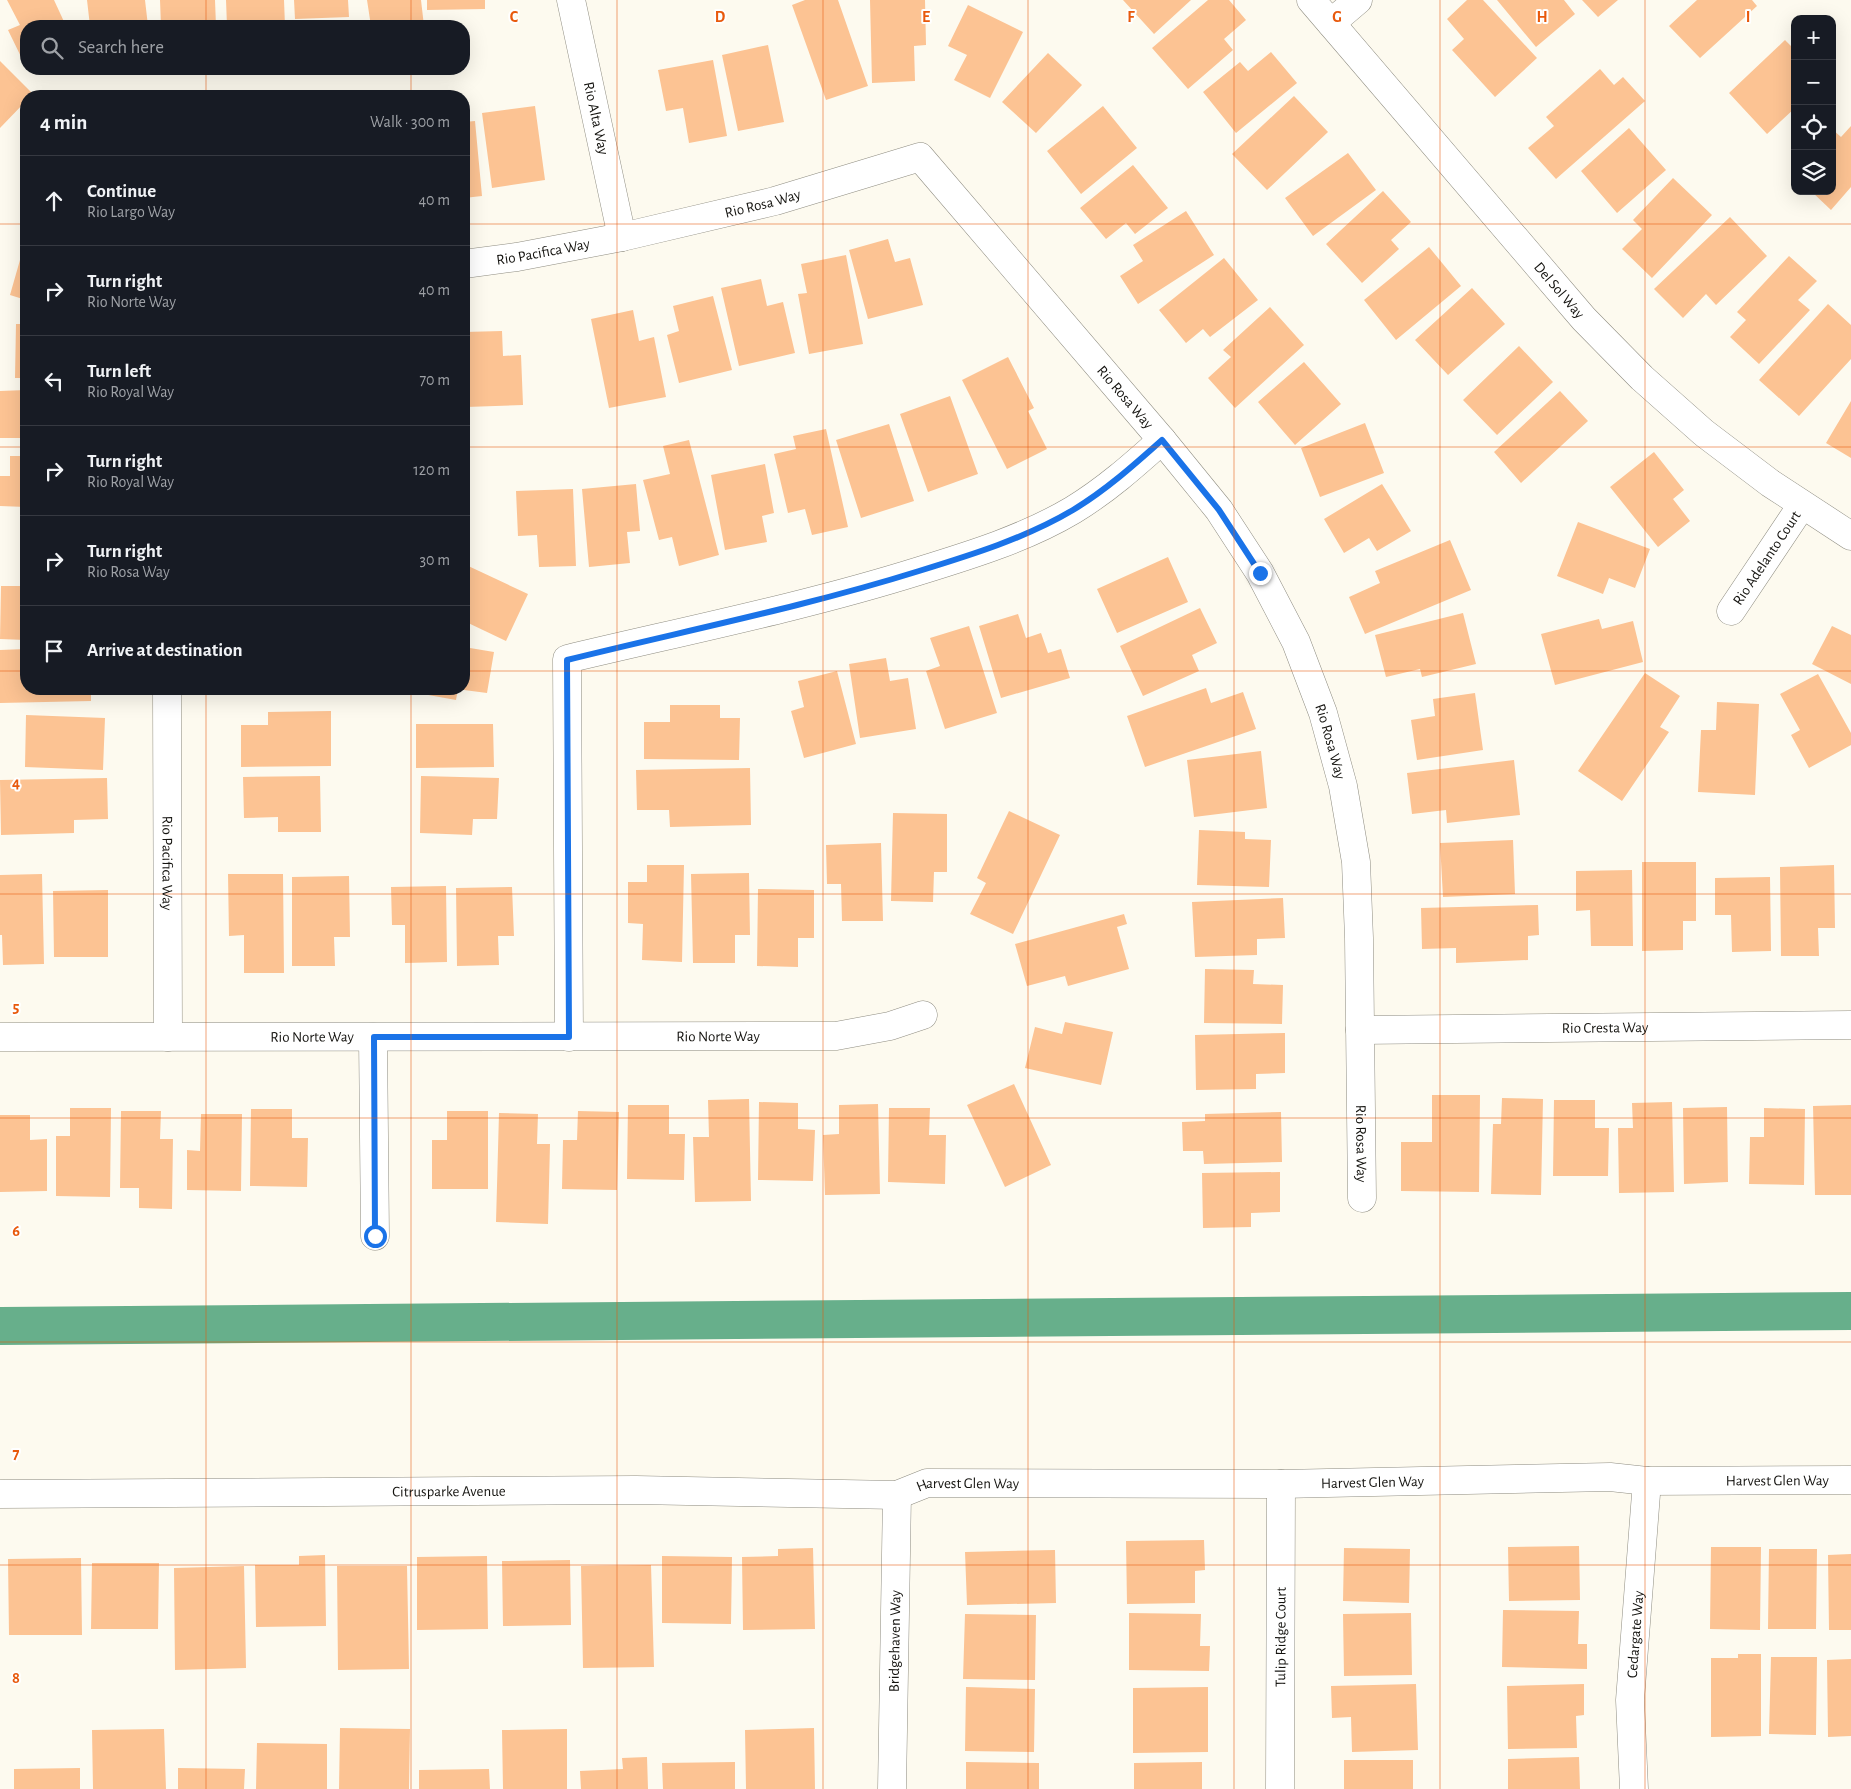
<!DOCTYPE html>
<html lang="en">
<head>
<meta charset="utf-8">
<style>
  body { margin:0; font-family:"Alegreya Sans",sans-serif; background:#20242c; color:#f1f3f6 }
  .controls { position:absolute; right:15px; top:15px; display:grid; overflow:hidden; border-radius:10px; box-shadow:0 5px 20px #0002 }
  .controls button { width:45px; height:45px; display:grid; place-items:center; padding:0; border:0; border-bottom:1px solid #363941; background:#171b24; color:#f1f3f6; font:25px sans-serif }
  .stop { position:absolute; width:15px; height:15px; margin:-11px; border:4px solid #1a73e8; border-radius:50%; background:#fff }
  .stop.end { background:#1a73e8; border-color:#fff; box-shadow:0 1px 5px #0008 }
  .list { margin:0; padding:0; list-style:none }
  h2 { display:flex; justify-content:space-between; align-items:center; height:65px; margin:0; padding:0 20px; font-size:21px }
  h2 small { font-size:16px; font-weight:400; color:#9ea1a6 }
  .list li { display:grid; grid-template-columns:32px 1fr auto; gap:15px; align-items:center; box-sizing:border-box; height:90px; padding:0 20px; border-top:1px solid #363941 }
  .list b { display:block; font-size:19px; white-space:nowrap }
  .list p { margin:0; font-size:16px; white-space:nowrap; color:#9ea1a6 }
  .list em { font-size:16px; font-style:normal; color:#9ea1a6 }
  .icon { flex:none; width:28px; height:28px; fill:none; stroke:currentColor; stroke-width:2; stroke-linecap:round; stroke-linejoin:round }
  .map { position:relative; flex:none; width:1851px; height:1789px; overflow:hidden }
  .search { position:absolute; background:#171b24; box-shadow:0 5px 20px #0002; left:20px; top:20px; width:450px; height:55px; display:flex; align-items:center; gap:12px; box-sizing:border-box; padding:0 18px; border-radius:20px; color:#9ea1a6; font-size:19px }
  .panel { position:absolute; background:#171b24; box-shadow:0 5px 20px #0002; left:20px; top:90px; width:450px; height:605px; border-radius:20px }
  .map>svg:first-child { display:block }
  .lines { fill:none; stroke-linecap:round; stroke-linejoin:round }
  .canal { stroke:#67af8b; stroke-width:38 }
  .building { fill:#fcc393 }
  .minor-casing { stroke:#8f8d82; stroke-width:29 }
  .minor { stroke:#fff; stroke-width:28 }
  .route { stroke:#1a73e8; stroke-width:6 }
  .grid { fill:none; stroke:#e8590c; stroke-width:1; stroke-opacity:0.55 }
  .labels { text-anchor:middle; dominant-baseline:central; stroke-width:4; stroke-linejoin:round; paint-order:stroke }
  .street-label { font-size:15px; fill:#14130f; stroke:#fff }
  .grid-label { font-size:16px; text-anchor:middle; font-weight:bold; fill:#e8590c; stroke:#fff; stroke-width:4; stroke-linejoin:round; paint-order:stroke }
</style>
</head>
<body>
<div class="map">
<svg width="1851" height="1789" viewBox="0 0 1851 1789">
  <rect width="100%" height="100%" fill="#fdfaef"/>
  <g class="lines">
    <!-- canal -->
    <path class="canal" d="M0,1326L1851,1311"/>
  </g>
  <!-- building -->
  <path class="building" d="M7,0H54L66,26H26V67L8,30L20,25Z
    M87,0H145L148,26H90Z
    M160,0H215L216,26H161Z
    M226,0H284L285,26H227Z
    M294,0H348L349,17L295,19Z
    M367,0H421L424,26H371Z
    M427,0H485V9L427,10Z
    M805,0H838L868,86L826,100L792,5Z
    M870,0H925L926,45L914,46L915,81L872,83Z
    M1123,0H1191L1154,34Z
    M1208,0H1229L1246,20L1224,39L1233,50L1188,89L1152,48Z
    M1467,0H1483L1537,58L1495,97L1452,50L1464,39L1447,19Z
    M1497,0H1564L1575,14L1536,47Z
    M1582,0H1618L1598,17Z
    M1697,0H1752L1757,6L1700,58L1669,26Z
    M968,5L1023,32L990,98L954,80L967,55L948,46Z
    M1785,40L1795,50V108L1767,134L1729,93Z
    M768,45L784,122L738,131L722,55Z
    M1271,52L1297,83L1236,133L1203,92L1240,62L1248,71Z
    M1048,53L1082,85L1036,133L1002,102Z
    M713,60L727,136L689,143L683,108L666,111L658,70Z
    M0,61L33,94L31,96H26V101L0,128Z
    M1600,69L1614,85L1623,77L1645,101L1556,179L1528,148L1554,126L1546,117Z
    M1294,96L1328,132L1267,190L1232,154Z
    M535,106L545,180L492,188L482,113Z
    M1103,106L1137,148L1081,194L1047,151Z
    M475,121L482,196L464,198V122Z
    M1851,126V187L1831,210L1811,191H1832V129L1841,137Z
    M1629,128L1666,170L1617,213L1581,171Z
    M1348,153L1376,190L1313,236L1285,198Z
    M1133,165L1168,208L1135,234L1126,223L1106,239L1080,208Z
    M1673,178L1712,215L1652,278L1622,249L1642,229L1633,220Z
    M1383,191L1411,222L1391,240L1399,249L1362,283L1326,244Z
    M1186,211L1214,255L1138,304L1120,276L1143,261L1133,245Z
    M1730,217L1767,256L1716,305L1706,294L1683,318L1654,289Z
    M26,239V300L10,295Z
    M888,239L895,262L910,258L923,305L868,319L849,250Z
    M1429,247L1461,286L1396,340L1364,300Z
    M846,255L863,344L809,354L798,294L807,293L801,264Z
    M1789,256L1817,281L1798,300L1810,310L1759,364L1730,337L1746,320L1737,312Z
    M1224,258L1258,300L1210,337L1203,329L1186,343L1159,310Z
    M761,279L767,306L783,302L795,353L739,366L721,288Z
    M1472,288L1505,324L1448,375L1415,340Z
    M713,296L732,370L679,383L667,335L679,331L673,306Z
    M1828,304L1851,325V359L1799,416L1759,380Z
    M1270,307L1304,345L1235,408L1208,378L1231,357L1223,350Z
    M633,310L639,341L654,337L666,397L609,408L591,319Z
    M16,324H26V378H15Z
    M502,331L503,356L521,355L523,405L466,407L464,332Z
    M1519,346L1553,382L1497,435L1463,400Z
    M1008,357L1034,408L1028,411L1047,449L1007,469L962,380Z
    M1304,362L1341,404L1295,445L1258,402Z
    M26,390V438H0V391Z
    M1560,391L1588,421L1521,483L1494,452Z
    M950,396L978,474L928,492L900,414Z
    M1851,401V458L1826,443Z
    M1365,423L1384,473L1320,497L1301,448Z
    M889,424L914,501L861,518L836,440Z
    M826,429L848,527L812,535L805,509L788,513L774,454L796,449L793,436Z
    M689,440L719,555L679,566L672,537L659,540L643,480L670,474L663,446Z
    M1654,452L1684,490L1673,499L1690,521L1658,547L1610,487Z
    M10,456H26V507L0,506V476H10Z
    M765,464L774,513L762,516L767,542L725,550L711,475Z
    M636,484L640,531L627,532L630,563L589,567L582,489Z
    M1382,484L1411,531L1377,551L1369,538L1344,553L1324,519Z
    M573,489L576,566L539,567L537,535L518,536L516,491Z
    M24,517H26V575H24Z
    M1578,522L1650,549L1635,588L1609,578L1603,594L1557,576Z
    M1450,540L1471,590L1365,634L1349,597L1380,583L1375,571Z
    M1168,557L1188,602L1117,633L1097,589Z
    M464,564L528,594L506,641L464,621Z
    M1,586H26V640L0,639Z
    M1200,608L1217,643L1192,655L1199,671L1143,696L1120,646Z
    M1463,613L1476,664L1422,677L1420,669L1386,677L1375,635Z
    M1018,614L1026,638L1041,633L1048,653L1061,649L1070,678L1001,698L979,626Z
    M1599,619L1602,629L1633,621L1643,662L1555,685L1541,634Z
    M969,626L997,713L945,729L926,671L940,666L930,638Z
    M1832,626L1851,635V684L1812,664Z
    M464,647L494,652L487,693L464,690Z
    M26,649V689H91V701L0,703V650Z
    M886,658L890,681L908,678L916,729L860,738L849,664Z
    M837,671L856,744L804,758L791,711L804,707L798,681Z
    M1645,673L1680,696L1660,727L1669,732L1622,801L1578,771Z
    M1818,674L1851,733V745L1809,768L1791,735L1800,730L1780,694Z
    M1206,688L1211,703L1243,692L1256,729L1145,767L1127,716Z
    M272,689H311V695L272,694Z
    M395,689H458L456,700Z
    M1475,693L1483,750L1417,760L1411,720L1435,716L1433,699Z
    M1717,702L1759,704L1755,795L1698,792L1701,730H1716Z
    M670,705H720V718H740L739,760L644,759V722H670Z
    M331,711V766L241,767V725H268V712Z
    M26,715L105,718L103,770L25,767Z
    M416,724H493L494,767L416,768Z
    M1261,751L1267,808L1194,817L1187,760Z
    M1514,760L1520,815L1447,823L1446,810L1412,814L1407,773Z
    M750,768L751,825L670,827L669,810H637L636,770Z
    M320,776L321,832H278V817L244,818L243,777Z
    M421,776L499,778L497,819H473L472,835L420,833Z
    M107,778L108,819L74,820V833L1,835L0,780Z
    M1009,811L1060,835L1013,934L970,914L986,883L977,878Z
    M893,813L947,814V872H934L933,902L891,901Z
    M1199,830L1245,832V839L1271,840L1269,887L1197,885Z
    M1513,840L1515,894L1443,897L1440,843Z
    M881,843L883,921H842L841,884H827L826,845Z
    M1642,862H1696V921H1683V950L1642,951Z
    M647,865H684L682,962L642,960L643,924L628,923V882H647Z
    M1834,865L1835,928H1818L1819,956H1781L1780,867Z
    M1632,870L1633,946H1591L1590,910L1576,911V871Z
    M749,873L750,935H735V963H693L691,874Z
    M42,874L44,964L3,965L2,935H0V875Z
    M228,874H283L284,973H244V935L229,936Z
    M349,876L350,937H334L335,966H292V877Z
    M1770,877L1771,951L1732,952L1731,915H1715V878Z
    M446,886L447,962L405,963V925H392L391,887Z
    M512,887L514,936H498L499,965L457,966L456,888Z
    M758,889L814,890V938H798V967L757,966Z
    M108,890V957H54L53,891Z
    M1283,898L1285,938L1257,939V955L1195,957L1192,902Z
    M1538,905L1539,935L1528,936V960L1456,963V948L1422,949L1421,908Z
    M1124,914L1127,924L1117,927L1129,969L1068,986L1065,976L1027,986L1015,944Z
    M1205,969L1254,970L1253,984L1283,985L1282,1024L1204,1023Z
    M1065,1022L1113,1032L1101,1085L1025,1068L1035,1027L1062,1034Z
    M1285,1033V1073L1256,1074V1089L1196,1090L1195,1035Z
    M1014,1084L1051,1165L1005,1187L967,1105Z
    M1432,1095H1480L1479,1192L1401,1191V1142H1432Z
    M1502,1098L1543,1099L1541,1195L1491,1194L1493,1124H1501Z
    M749,1099L751,1201L695,1202L693,1137H709L708,1100Z
    M1554,1100H1595V1128H1609L1608,1176H1553Z
    M759,1102L798,1103V1129L815,1130L813,1181L758,1180Z
    M1672,1102L1674,1192L1619,1193L1618,1128H1633L1632,1103Z
    M878,1104L880,1194L825,1195L823,1135L839,1134V1105Z
    M628,1105H669V1134H685L684,1180L627,1179Z
    M1851,1105V1195H1815L1813,1106Z
    M1727,1107L1728,1182L1684,1184L1683,1108Z
    M70,1108H111L110,1197L56,1196V1136H70Z
    M889,1108H930L929,1135H946L945,1184L888,1182Z
    M1764,1108L1805,1109L1804,1185L1749,1184L1750,1137H1764Z
    M251,1109H292V1138H308L307,1187L250,1186Z
    M121,1111H161L160,1139H173L172,1209L139,1208V1188H120Z
    M447,1111H488V1189H432V1140H447Z
    M578,1111L619,1112L617,1190L562,1189L563,1140H577Z
    M1281,1112L1282,1162L1204,1164L1203,1151H1183L1182,1122L1205,1121V1114Z
    M499,1113L538,1114L537,1144H550L548,1224L496,1222Z
    M201,1114H242L241,1191L187,1190V1150L200,1151Z
    M0,1115H30V1140L47,1139V1191L0,1192Z
    M1280,1172V1212L1251,1213V1227L1203,1228L1202,1173Z
    M1204,1540L1205,1570L1195,1571V1603L1127,1604L1126,1541Z
    M1579,1546L1580,1600L1509,1601L1508,1547Z
    M1711,1547H1761L1760,1630L1710,1629Z
    M813,1548L815,1629L743,1630L742,1557L778,1556V1549Z
    M1344,1548L1410,1549L1409,1603L1343,1601Z
    M1769,1549H1817L1816,1629H1768Z
    M1055,1550L1056,1603L967,1605L965,1552Z
    M1851,1554V1630H1829L1828,1555Z
    M325,1555L326,1626L256,1627L255,1565H299V1556Z
    M487,1556L488,1629L417,1630V1557Z
    M662,1556L732,1557L731,1624L662,1623Z
    M81,1558L82,1635H9L8,1559Z
    M570,1560L571,1625L503,1626L502,1561Z
    M92,1563H159L158,1629H91Z
    M651,1565L654,1667L583,1668L581,1566Z
    M244,1566L246,1668L175,1670L174,1568Z
    M337,1566H407L409,1669L338,1670Z
    M1503,1610L1579,1611L1578,1644H1587V1669L1502,1667Z
    M1129,1613L1201,1614L1200,1646H1210L1209,1671L1129,1670Z
    M1411,1613L1412,1675L1344,1676L1343,1614Z
    M965,1614L1036,1615L1035,1680L963,1679Z
    M1738,1654H1761V1736L1711,1737V1658H1738Z
    M1771,1657H1817L1816,1735L1769,1734Z
    M1851,1659V1736L1828,1737L1827,1660Z
    M1416,1684L1418,1750L1352,1752L1351,1717L1332,1718L1331,1686Z
    M1584,1684V1715L1576,1716L1577,1748L1508,1749L1507,1686Z
    M966,1687L1035,1689L1034,1752L965,1751Z
    M1208,1687V1752L1133,1753V1688Z
    M340,1728L410,1729L409,1789H339Z
    M814,1728L815,1789H746L745,1730Z
    M164,1729L166,1789H93L92,1730Z
    M567,1729V1789H503L502,1730Z
    M257,1743L327,1744V1789H256Z
    M647,1757L648,1789H581L580,1771L623,1769L622,1758Z
    M1579,1757L1580,1789H1508V1759Z
    M1344,1760H1413V1789H1344Z
    M735,1762V1789H663L662,1763Z
    M966,1762L1039,1763V1789H966Z
    M1202,1762V1789H1134V1763Z
    M80,1768V1789H14V1769Z
    M178,1768L245,1769L244,1789H178Z
    M489,1769L490,1789H419V1770Z"/>
  <g class="lines">
    <!-- minor casing -->
    <g class="minor-casing">
      <g id="minor">
        <path id="s1" d="M571,0L622,237"/>
        <path id="s2" d="M1311,0L1584,319L1642,378L1704,433L1770,483L1851,536"/>
        <path d="M1331,23L1358,0"/>
        <path id="s3" d="M464,264L517,257L622,237L775,201L920,157L1162,440L1219,510L1260,573L1296,642L1323,713L1343,786L1356,862L1359,938L1362,1198"/>
        <path id="s4" d="M1731,611L1802,505"/>
        <path id="s5" d="M167,689L168,1037"/>
        <path id="s6" d="M1360,1030L1851,1025"/>
        <path id="s7" d="M0,1037L836,1036L890,1026L923,1015"/>
        <path d="M373,1037L375,1236"/>
        <path d="M569,1037L567,659C684,631 804,607 919,571C971,555 1026,538 1073,510C1106,490 1134,465 1162,440"/>
        <path id="s8" d="M0,1494L636,1490L897,1495L927,1483L1281,1484L1610,1477L1647,1481L1851,1480"/>
        <path id="s9" d="M892,1789L897,1495"/>
        <path id="s10" d="M1280,1789L1281,1484"/>
        <path id="s11" d="M1634,1789L1630,1700L1647,1481"/>
      </g>
    </g>
    <!-- minor -->
    <use href="#minor" class="minor"/>
  </g>
  <g class="lines">
    <!-- route -->
    <path class="route" d="M375,1236L374,1037H569L567,660C684,631 804,607 919,571C971,555 1026,538 1073,510C1106,490 1134,465 1162,440L1219,510L1260,573"/>
  </g>
  <!-- grid -->
  <path class="grid" d="M206,0V26M411,0V26M617,0V1789M823,0V1789M1028,0V1789M1234,0V1789M1440,0V1789M1645,0V1789M206,69V96M411,69V96M0,224H26M464,224H1851M0,447H26M464,447H1851M0,671H26M464,671H1851M206,689V1789M411,689V1789M0,894H1851M0,1118H1851M0,1342H1851M0,1565H1851"/>
  <g class="labels">
    <!-- street labels -->
    <g class="street-label">
      <text stroke="none"><textPath href="#s1" startOffset="121">Rio Alta Way</textPath></text>
      <text stroke="none"><textPath href="#s3" startOffset="305">Rio Rosa Way</textPath></text>
      <text stroke="none"><textPath href="#s3" startOffset="80">Rio Pacifica Way</textPath></text>
      <text stroke="none"><textPath href="#s2" startOffset="382">Del Sol Way</textPath></text>
      <text stroke="none"><textPath href="#s3" startOffset="785">Rio Rosa Way</textPath></text>
      <text stroke="none"><textPath href="#s4" startOffset="64">Rio Adelanto Court</textPath></text>
      <text stroke="none"><textPath href="#s3" startOffset="1190">Rio Rosa Way</textPath></text>
      <text stroke="none"><textPath href="#s5" startOffset="174">Rio Pacifica Way</textPath></text>
      <text stroke="none"><textPath href="#s6" startOffset="245">Rio Cresta Way</textPath></text>
      <text stroke="none"><textPath href="#s7" startOffset="718">Rio Norte Way</textPath></text>
      <text stroke="none"><textPath href="#s7" startOffset="312">Rio Norte Way</textPath></text>
      <text stroke="none"><textPath href="#s3" startOffset="1595">Rio Rosa Way</textPath></text>
      <text stroke="none"><textPath href="#s8" startOffset="1780">Harvest Glen Way</textPath></text>
      <text stroke="none"><textPath href="#s8" startOffset="1375">Harvest Glen Way</textPath></text>
      <text stroke="none"><textPath href="#s8" startOffset="970">Harvest Glen Way</textPath></text>
      <text stroke="none"><textPath href="#s8" startOffset="449">Citrusparke Avenue</textPath></text>
      <text stroke="none"><textPath href="#s11" startOffset="155">Cedargate Way</textPath></text>
      <text stroke="none"><textPath href="#s10" startOffset="152">Tulip Ridge Court</textPath></text>
      <text stroke="none"><textPath href="#s9" startOffset="148">Bridgehaven Way</textPath></text>
    </g>
  </g>
  <g class="grid-label">
    <text x="514" y="22">C</text>
    <text x="720" y="22">D</text>
    <text x="926" y="22">E</text>
    <text x="1131" y="22">F</text>
    <text x="1337" y="22">G</text>
    <text x="1542" y="22">H</text>
    <text x="1748" y="22">I</text>
    <text x="16" y="788">4</text>
    <text x="16" y="1012">5</text>
    <text x="16" y="1236">6</text>
    <text x="16" y="1459">7</text>
    <text x="16" y="1683">8</text>
  </g>
</svg>
<div class="controls">
<button>+</button>
<button>−</button>
<button><svg class="icon" aria-label="locate" viewBox="0 0 24 24"><circle cx="12" cy="12" r="6"/><path d="M12 2v4M12 18v4M2 12h4M18 12h4"/></svg></button>
<button><svg class="icon" aria-label="layers" viewBox="0 0 24 24"><path d="M12 4l9 5-9 5-9-5zM3 14l9 5 9-5"/></svg></button>
</div>
<div class="stop" style="left:375px;top:1236px"></div>
<div class="stop end" style="left:1260px;top:573px"></div>
<div class="search"><svg class="icon" aria-label="search" viewBox="0 0 24 24"><circle cx="10" cy="10" r="6"/><path d="M15 15l6 6"/></svg>Search here</div>
<section class="panel">
<h2>4 min<small>Walk · 300 m</small></h2>
<ul class="list">
<li><svg class="icon" aria-label="ahead" viewBox="0 0 24 24"><path d="M12 20V5M6 11l6-6 6 6"/></svg><div><b>Continue</b><p>Rio Largo Way</p></div><em>40 m</em></li>
<li><svg class="icon" aria-label="right" viewBox="0 0 24 24"><path d="M7 20v-9h11M14 6l5 5-5 5"/></svg><div><b>Turn right</b><p>Rio Norte Way</p></div><em>40 m</em></li>
<li><svg class="icon" aria-label="left" viewBox="0 0 24 24"><path d="M17 20v-9H6M10 6l-5 5 5 5"/></svg><div><b>Turn left</b><p>Rio Royal Way</p></div><em>70 m</em></li>
<li><svg class="icon" aria-label="right" viewBox="0 0 24 24"><path d="M7 20v-9h11M14 6l5 5-5 5"/></svg><div><b>Turn right</b><p>Rio Royal Way</p></div><em>120 m</em></li>
<li><svg class="icon" aria-label="right" viewBox="0 0 24 24"><path d="M7 20v-9h11M14 6l5 5-5 5"/></svg><div><b>Turn right</b><p>Rio Rosa Way</p></div><em>30 m</em></li>
<li><svg class="icon" aria-label="arrive" viewBox="0 0 24 24"><path d="M6 21V4h12l-3 4 3 4H6"/></svg><div><b>Arrive at destination</b></div></li>
</ul>
</section>
</div>
</body>
</html>
